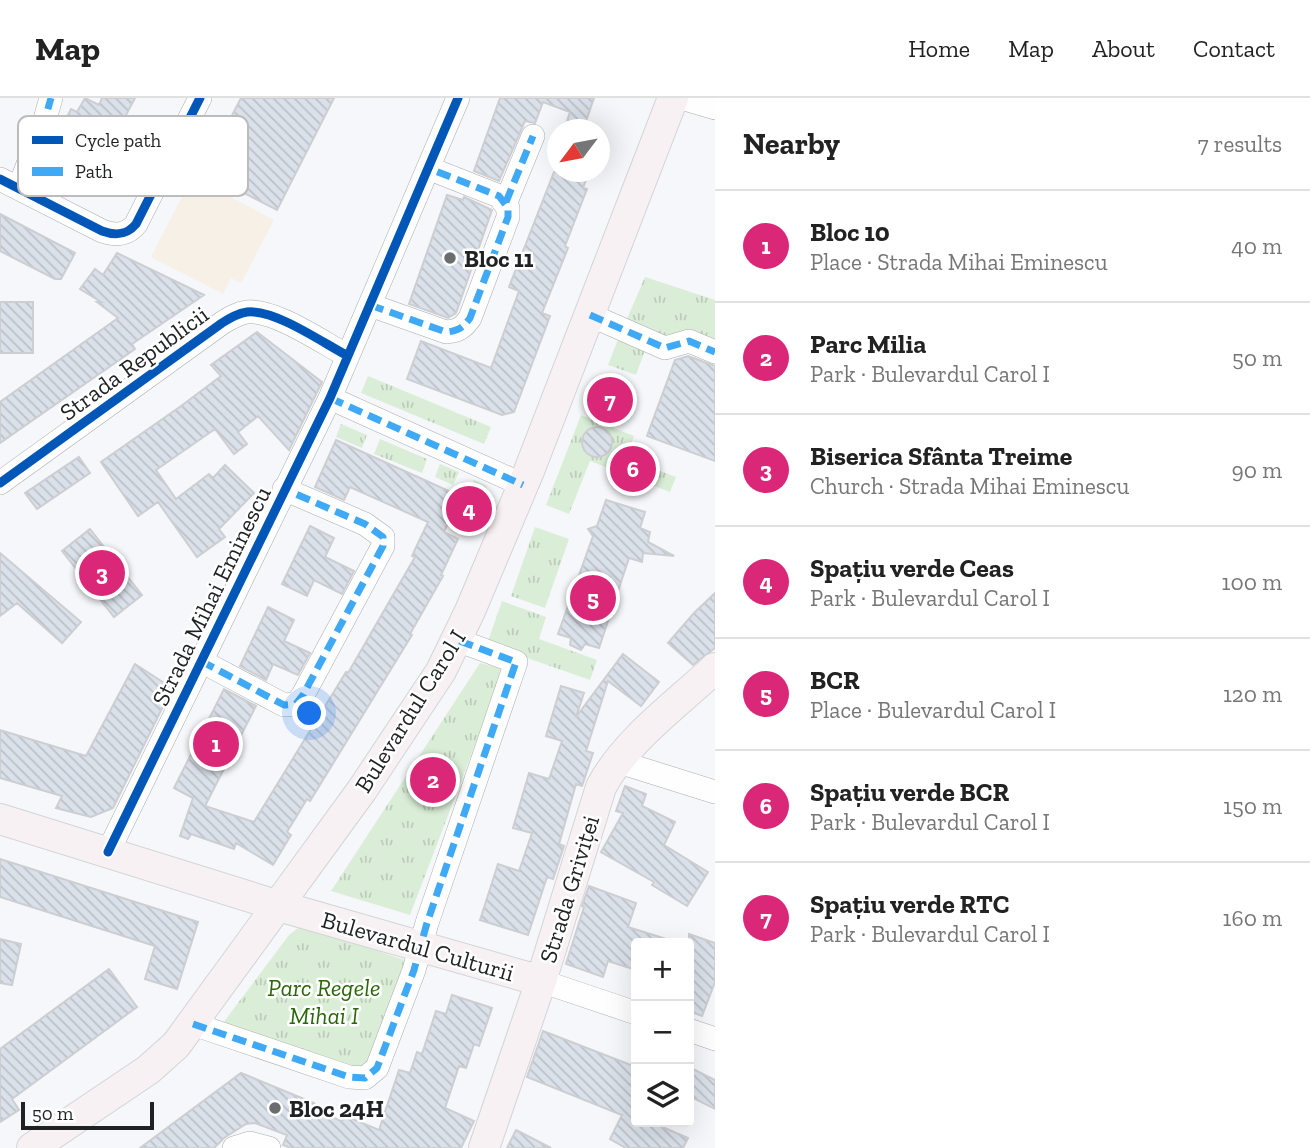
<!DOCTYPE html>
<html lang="en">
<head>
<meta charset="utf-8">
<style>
  body { margin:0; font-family:"Zilla Slab",serif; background:#f6f6f6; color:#222 }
  .controls { position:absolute; right:21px; bottom:21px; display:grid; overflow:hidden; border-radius:7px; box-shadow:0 7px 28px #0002 }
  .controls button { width:63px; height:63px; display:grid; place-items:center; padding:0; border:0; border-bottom:2px solid #e0e0e0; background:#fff; color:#222; font:35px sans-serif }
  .compass { position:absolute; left:547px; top:21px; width:63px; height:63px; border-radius:50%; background:#fff; box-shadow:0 7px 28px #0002; rotate:238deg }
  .scale { position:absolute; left:21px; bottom:18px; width:133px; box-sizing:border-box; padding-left:7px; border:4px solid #1f2123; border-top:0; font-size:19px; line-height:24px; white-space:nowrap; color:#1f2123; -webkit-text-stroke:5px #fff; paint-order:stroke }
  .you { position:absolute; left:310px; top:616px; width:24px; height:24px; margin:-18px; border:5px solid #fff; border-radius:50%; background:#1a73e8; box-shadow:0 0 0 10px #1a73e833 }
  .badge { display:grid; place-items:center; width:46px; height:46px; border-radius:50%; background:#db2777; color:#fff; font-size:23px; font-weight:700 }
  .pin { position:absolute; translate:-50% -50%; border:4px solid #fff; box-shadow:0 2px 7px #0006 }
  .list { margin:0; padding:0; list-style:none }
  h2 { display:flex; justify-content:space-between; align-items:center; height:91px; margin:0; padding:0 28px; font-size:30px }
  h2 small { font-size:23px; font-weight:400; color:#767676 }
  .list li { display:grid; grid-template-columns:46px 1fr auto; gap:21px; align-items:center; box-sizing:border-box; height:112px; padding:0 28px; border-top:2px solid #e0e0e0 }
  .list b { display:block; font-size:26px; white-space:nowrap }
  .list p { margin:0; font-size:23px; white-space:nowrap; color:#767676 }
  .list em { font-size:23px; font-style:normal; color:#767676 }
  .icon { flex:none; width:38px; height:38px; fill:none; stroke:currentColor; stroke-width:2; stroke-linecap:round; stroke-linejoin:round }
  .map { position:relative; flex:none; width:715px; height:1050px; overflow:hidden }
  header { display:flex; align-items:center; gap:42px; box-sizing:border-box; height:98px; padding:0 35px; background:#fff; border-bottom:2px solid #e0e0e0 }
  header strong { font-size:33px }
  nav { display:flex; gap:38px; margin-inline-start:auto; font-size:24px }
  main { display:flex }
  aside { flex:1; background:#fff }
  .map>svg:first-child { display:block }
  .commercial { fill:#f6f0e6 }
  .grass { fill:url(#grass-tufts) }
  .building { fill:url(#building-back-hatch); stroke:#cdced1; stroke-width:2 }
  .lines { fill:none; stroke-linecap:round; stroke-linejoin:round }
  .minor-casing { stroke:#aaacae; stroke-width:24 }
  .major-casing { stroke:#d3d4d6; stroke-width:32 }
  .minor { stroke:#fefefe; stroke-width:23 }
  .major { stroke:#f7f1f3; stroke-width:30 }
  .quiet { stroke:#3fa9f5; stroke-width:7; stroke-dasharray:14 7; stroke-linecap:butt }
  .cycleway-casing { stroke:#fff; stroke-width:13 }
  .cycleway { stroke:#0057b8; stroke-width:9 }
  .poi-dot { fill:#6a6c6e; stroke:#fff; stroke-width:2.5 }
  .labels { text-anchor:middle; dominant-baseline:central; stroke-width:5; stroke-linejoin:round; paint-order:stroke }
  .poi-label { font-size:24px; font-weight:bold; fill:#1f2123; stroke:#fff; text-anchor:start }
  .street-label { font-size:24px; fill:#1f2123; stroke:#fff }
  .park-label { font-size:24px; font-style:italic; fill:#2a670b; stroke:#fff }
  .key { fill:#fff; stroke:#bcbcbd; stroke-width:2 }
  .key-label { font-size:19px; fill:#1f2123 }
</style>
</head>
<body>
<header>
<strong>Map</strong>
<nav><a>Home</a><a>Map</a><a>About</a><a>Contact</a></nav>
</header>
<main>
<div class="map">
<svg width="715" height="1050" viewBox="0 0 715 1050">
  <defs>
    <pattern id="grass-tufts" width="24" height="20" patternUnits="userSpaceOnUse" patternTransform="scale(1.75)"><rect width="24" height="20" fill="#daeed7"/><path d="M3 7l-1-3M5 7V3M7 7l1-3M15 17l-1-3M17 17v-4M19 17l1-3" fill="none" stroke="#bbccb8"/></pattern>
    <pattern id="building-back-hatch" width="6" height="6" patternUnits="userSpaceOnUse" patternTransform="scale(1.75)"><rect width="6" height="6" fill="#dbe1ea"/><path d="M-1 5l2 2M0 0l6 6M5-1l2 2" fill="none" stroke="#bcc1c8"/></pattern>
  </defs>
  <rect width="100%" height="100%" fill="#f5f7fa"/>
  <!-- commercial -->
  <path class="commercial" d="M192,79L274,122L241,185L231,180L223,196L151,159Z"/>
  <!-- grass -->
  <path class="grass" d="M645,179L715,202V248L678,242L626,223Z
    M620,236L647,247L636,277L608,267Z
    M368,278L491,329L484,346L361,295Z
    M601,280L632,292L620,323L589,311Z
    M581,317L634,338L626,360L676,379L670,394L590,363L569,416L546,407Z
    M341,326L367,337L362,350L336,339Z
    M380,341L427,361L422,375L374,356Z
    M440,366L459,374L453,387L435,379Z
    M474,382L487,388L465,439L452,433Z
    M535,429L569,441L545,510L511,498Z
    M502,503L546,519L539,541L597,562L590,582L487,546Z
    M480,565L504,571L410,817L331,793Z
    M307,829L416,866L365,980L223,925L289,837L298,830Z"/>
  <!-- building -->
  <path class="building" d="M85,0L99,7L102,0H135L98,70L80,61L84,53L62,41L66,34L61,31L71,11L77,14Z
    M241,0H334L277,112L203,74Z
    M500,0H594L583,32H564L570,14L543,4L535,25L525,23L499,83L474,73Z
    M554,74H589L583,90L587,91L565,148L568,150L542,215L550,218L514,314L502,317L407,281L421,243L491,270L519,193L509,189Z
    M447,97L463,102L464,99L492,112L456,215L448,220L409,206Z
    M0,116L75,155L61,181H55L0,153Z
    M117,155L204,197L132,246L135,251L0,345V304L118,220L97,204H101L80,191L95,171L103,177Z
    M0,204H33V255H0Z
    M257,234L322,284L289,352L258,318L238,334L247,346L234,356L215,331L156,372L176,401L209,376L213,380L225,367L254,395L219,431L225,439L197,459L158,404L138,418L101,364L181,308L221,278L211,267Z
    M688,258L715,268V363L647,338L675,262Z
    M582 344a15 15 0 1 1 30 0a15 15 0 1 1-30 0Z
    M336,342L460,398L444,434L458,441L441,477L443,478L410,536L412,537L310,703L307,701L287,734L291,737L273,767L236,745L234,751L191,736L188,741L180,738L193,700L174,690L224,591L256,608L205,708L254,724L346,574L348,575L415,459L412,458L428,424L350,389L344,402L315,389Z
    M79,359L90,375L37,411L25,395Z
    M606,402L645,414L640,430L650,434L648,444L674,458L643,455L642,464L629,460L599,550L585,546L581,552L570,547L571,540L558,536L593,438L588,431L597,428Z
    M310,428L334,440L325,459L354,473L342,496L314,482L307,498L282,486Z
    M90,431L142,497L114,519L62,453Z
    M0,455L81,524L62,545L17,505L0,518Z
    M715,495V550L693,567L668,545L694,515Z
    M268,509L294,522L284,543L310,555L298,577L273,566L266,582L240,568Z
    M623,556L659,584L641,608L608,583L586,653L593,655L582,688L576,686L559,746L564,748L553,781L547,779L528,837L480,822L498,766L519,773L532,735L513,730L529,675L549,681L562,643L546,638L561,588L584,595L576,619Z
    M135,566L172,590L113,710L91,719L56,710L62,698L0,680V632L86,658Z
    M625,688L646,696L642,708L675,724L664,747L708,774L687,808L652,787L654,784L601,754L623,715L616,713Z
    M0,761L198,824L177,891L145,881L155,848L0,799Z
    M589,788L636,805L628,829L669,842L668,845H636V861L633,871L608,863L603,879L566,866L584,809L582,808Z
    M689,836L715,845V884L702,918L689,913Z
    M0,841L21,846L12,887L0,885Z
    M109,871L137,909L12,1001L19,1012L0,1024V951Z
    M452,897L492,910L479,948L474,946L466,970L459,968L445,1010L474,1023L461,1050H291L283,1047L287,1037L255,1025L246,1026L224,1040L214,1050H140L241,975L314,1005L322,1015L341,1023L348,1019L379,1032L399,972L410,975L417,954L422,956L436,913L446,916Z
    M543,933L636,969V1024H651L688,1040L683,1050H626L610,1041L622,1017L527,979Z
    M689,969L715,982V1011L689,998Z
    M516,1032L551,1050H507Z"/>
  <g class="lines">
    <!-- minor casing -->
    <g class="minor-casing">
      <path id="minor" d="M681,0L715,10
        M0,81L102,133C116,138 127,137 136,126L200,0
        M19,90L45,21L51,0
        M506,104L533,38
        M370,207L446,234C458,233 463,230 470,220L508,119V110L499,98L428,70
        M590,217L665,250L689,243L715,254
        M330,300L523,387
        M0,385L222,225C230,220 238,215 247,214C275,211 323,245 348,258
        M201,563L284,607L296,606L303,597L383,448V439L365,426L284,391
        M616,663L715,694
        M108,754L330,300L458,0
        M541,883L636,915
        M193,926L349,979L365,980L377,970L414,872L427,825L516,564L457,542
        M689,932L715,941
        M234,1050L250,1045L269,1050"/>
    </g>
    <!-- major casing -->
    <g class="major-casing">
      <path id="major" d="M0,721L279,808L541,883
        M32,1050L148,972L176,947L362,692L441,573L470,513L529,373L673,0
        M484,1050L541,883L601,689C626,642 677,606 715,570"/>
    </g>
    <!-- minor -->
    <use href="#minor" class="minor"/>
    <!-- major -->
    <use href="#major" class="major"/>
    <!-- quiet -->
    <path class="quiet" d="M19,90L45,21L51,0
      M506,104L533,38
      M370,207L446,234C458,233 463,230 470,220L508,119V110L499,98L428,70
      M590,217L665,250L689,243L715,254
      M330,300L523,387
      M201,563L284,607L296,606L303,597L383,448V439L365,426L284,391
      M193,926L349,979L365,980L377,970L414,872L427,825L516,564L457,542"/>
    <!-- cycleway casing -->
    <g class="cycleway-casing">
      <path id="cycleway" d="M0,81L102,133C116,138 127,137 136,126L200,0
        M0,385L222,225C230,220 238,215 247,214C275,211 323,245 348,258
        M108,754L330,300L458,0"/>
    </g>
    <!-- cycleway -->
    <use href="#cycleway" class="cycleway"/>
  </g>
  <!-- markers -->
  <g class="poi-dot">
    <circle cx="450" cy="160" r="7"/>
    <circle cx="275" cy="1010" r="7"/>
  </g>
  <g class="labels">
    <!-- poi labels -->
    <g class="poi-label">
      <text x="464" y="160">Bloc 11</text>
      <text x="289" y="1010">Bloc 24H</text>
    </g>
    <!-- street labels -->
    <g class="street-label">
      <text transform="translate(134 265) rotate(-36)">Strada Republicii</text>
      <text transform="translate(211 498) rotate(-64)">Strada Mihai Eminescu</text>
      <text transform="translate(410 613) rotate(-58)">Bulevardul Carol I</text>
      <text transform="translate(569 791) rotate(-73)">Strada Griviței</text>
      <text transform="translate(418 848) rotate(16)">Bulevardul Culturii</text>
    </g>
    <!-- park labels -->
    <g class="park-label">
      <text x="324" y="889">Parc Regele<tspan x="324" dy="28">Mihai I</tspan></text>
    </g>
  </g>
  <!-- legend -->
  <rect x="18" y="18" width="230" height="80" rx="10" class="key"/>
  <rect x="32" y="38" width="31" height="8" fill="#0057b8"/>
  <rect x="32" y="69" width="31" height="9" fill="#3fa9f5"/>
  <g class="key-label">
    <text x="75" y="49">Cycle path</text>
    <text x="75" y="80">Path</text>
  </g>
</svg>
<div class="controls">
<button>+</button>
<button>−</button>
<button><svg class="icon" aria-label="layers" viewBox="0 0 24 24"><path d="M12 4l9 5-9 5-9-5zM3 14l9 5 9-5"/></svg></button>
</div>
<svg class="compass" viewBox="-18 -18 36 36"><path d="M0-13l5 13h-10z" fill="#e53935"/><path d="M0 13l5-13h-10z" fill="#767676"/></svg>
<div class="scale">50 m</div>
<div class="you"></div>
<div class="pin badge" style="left:216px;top:646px">1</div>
<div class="pin badge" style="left:433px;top:682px">2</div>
<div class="pin badge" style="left:102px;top:475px">3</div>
<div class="pin badge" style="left:469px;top:411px">4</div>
<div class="pin badge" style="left:593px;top:500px">5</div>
<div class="pin badge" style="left:633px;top:371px">6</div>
<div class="pin badge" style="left:610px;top:302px">7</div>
</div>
<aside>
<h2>Nearby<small>7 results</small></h2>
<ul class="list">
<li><span class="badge">1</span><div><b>Bloc 10</b><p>Place · Strada Mihai Eminescu</p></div><em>40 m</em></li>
<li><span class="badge">2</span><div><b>Parc Milia</b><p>Park · Bulevardul Carol I</p></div><em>50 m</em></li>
<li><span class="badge">3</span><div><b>Biserica Sfânta Treime</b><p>Church · Strada Mihai Eminescu</p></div><em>90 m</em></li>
<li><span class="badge">4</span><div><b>Spațiu verde Ceas</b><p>Park · Bulevardul Carol I</p></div><em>100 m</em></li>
<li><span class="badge">5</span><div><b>BCR</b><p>Place · Bulevardul Carol I</p></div><em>120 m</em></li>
<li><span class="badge">6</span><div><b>Spațiu verde BCR</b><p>Park · Bulevardul Carol I</p></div><em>150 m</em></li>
<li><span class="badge">7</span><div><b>Spațiu verde RTC</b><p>Park · Bulevardul Carol I</p></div><em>160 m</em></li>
</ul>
</aside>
</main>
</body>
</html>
